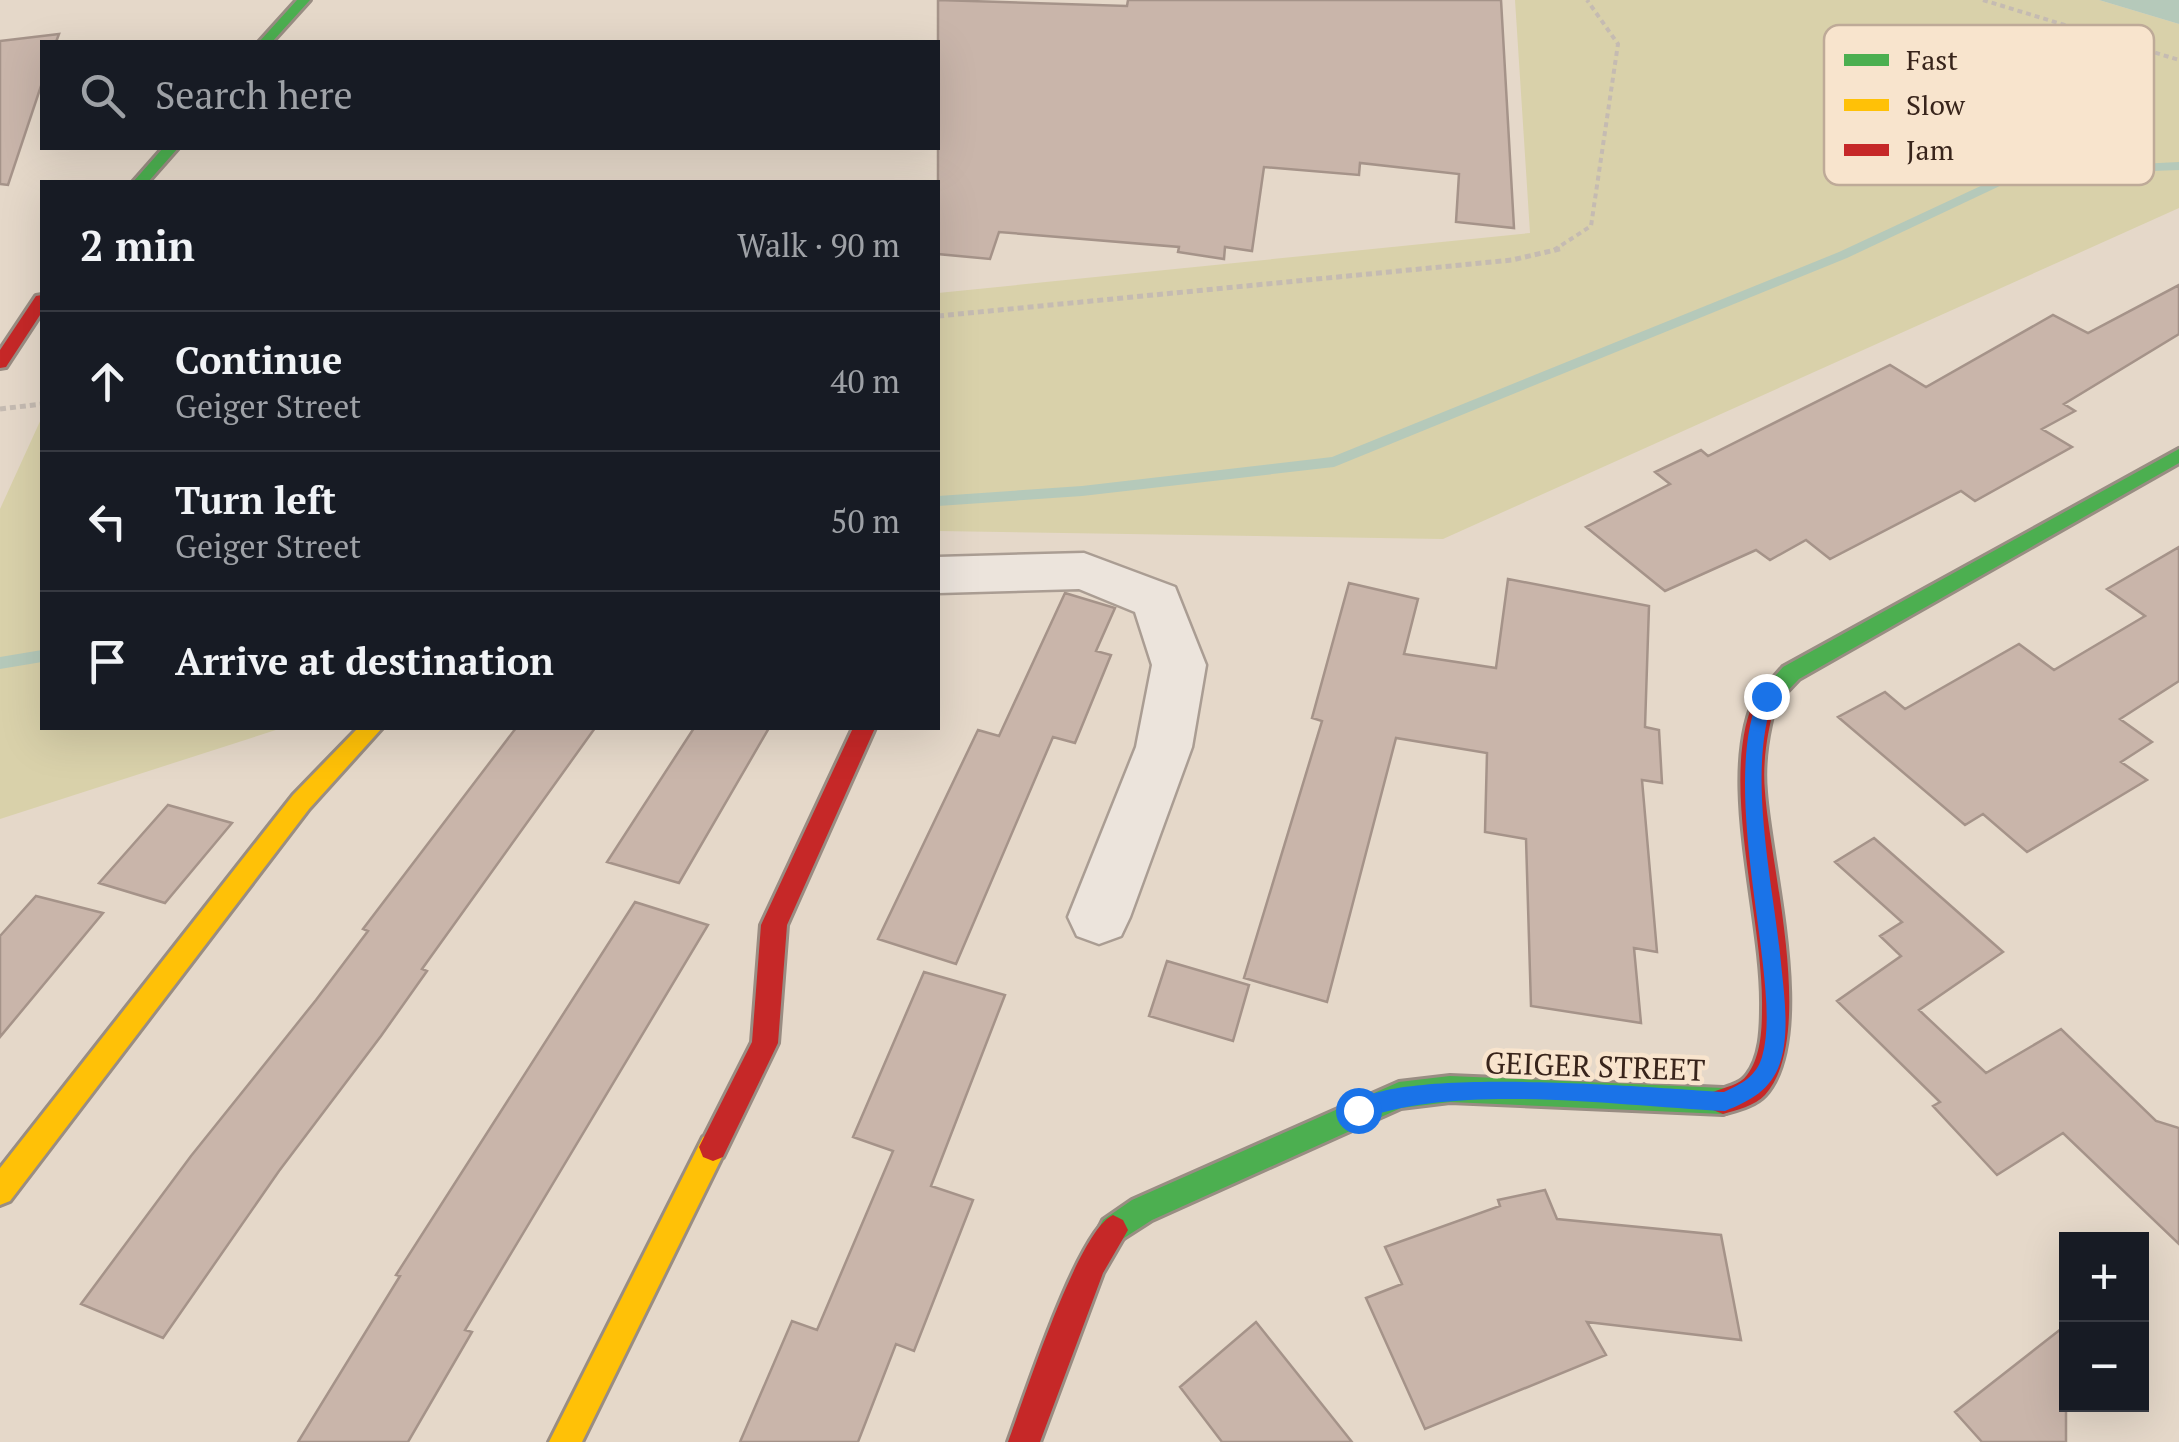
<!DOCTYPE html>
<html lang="en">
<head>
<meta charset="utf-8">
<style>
  body { margin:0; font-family:"PT Serif",serif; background:#20242c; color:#f1f3f6 }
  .controls { position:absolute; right:30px; bottom:30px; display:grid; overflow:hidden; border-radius:0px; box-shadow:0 10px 40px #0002 }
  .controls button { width:90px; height:90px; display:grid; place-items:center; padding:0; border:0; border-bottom:2px solid #363941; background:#171b24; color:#f1f3f6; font:50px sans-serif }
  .stop { position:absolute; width:30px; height:30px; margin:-22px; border:8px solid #1a73e8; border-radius:50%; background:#fff }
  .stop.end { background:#1a73e8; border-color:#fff; box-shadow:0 2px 10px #0008 }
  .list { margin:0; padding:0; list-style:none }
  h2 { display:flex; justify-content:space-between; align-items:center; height:130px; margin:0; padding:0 40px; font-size:42px }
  h2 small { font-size:32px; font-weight:400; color:#9ea1a6 }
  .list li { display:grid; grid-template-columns:65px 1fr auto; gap:30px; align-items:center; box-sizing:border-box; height:140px; padding:0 40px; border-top:2px solid #363941 }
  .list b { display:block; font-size:38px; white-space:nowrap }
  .list p { margin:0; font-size:32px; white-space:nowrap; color:#9ea1a6 }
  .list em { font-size:32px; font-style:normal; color:#9ea1a6 }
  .icon { flex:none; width:55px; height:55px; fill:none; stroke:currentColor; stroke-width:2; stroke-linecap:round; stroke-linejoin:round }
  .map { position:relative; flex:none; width:2179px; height:1442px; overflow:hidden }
  .search { position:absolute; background:#171b24; box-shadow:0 10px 40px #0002; left:40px; top:40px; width:900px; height:110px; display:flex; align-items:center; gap:25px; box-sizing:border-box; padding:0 35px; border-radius:0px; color:#9ea1a6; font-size:38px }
  .panel { position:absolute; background:#171b24; box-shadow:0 10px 40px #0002; left:40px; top:180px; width:900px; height:550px; border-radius:0px }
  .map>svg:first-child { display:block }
  .green { fill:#d9d1aa }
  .water { fill:#b5c9ba }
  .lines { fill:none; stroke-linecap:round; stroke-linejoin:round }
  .stream { fill:#b5c9ba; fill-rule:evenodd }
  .building { fill:#c9b5aa; stroke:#a59389; stroke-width:2.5 }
  .street-casing { stroke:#aa9d93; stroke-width:5 }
  .fast-casing { stroke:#998d83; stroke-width:6 }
  .slow-casing { stroke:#998d83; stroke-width:6 }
  .jam-casing { stroke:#998d83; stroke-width:6 }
  .path-far1 { stroke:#c5bbb2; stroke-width:4; stroke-dasharray:5 4; stroke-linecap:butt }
  .path { stroke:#c5bbb2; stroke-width:5; stroke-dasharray:6 4; stroke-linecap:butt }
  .street { fill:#ece4dc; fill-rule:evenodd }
  .fast { fill:#4caf50; fill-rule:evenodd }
  .slow { fill:#ffc107; fill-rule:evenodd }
  .jam { fill:#c62828; fill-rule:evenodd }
  .route { fill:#1a73e8 }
  .labels { text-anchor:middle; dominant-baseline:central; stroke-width:9; stroke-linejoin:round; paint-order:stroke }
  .street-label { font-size:30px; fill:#38241b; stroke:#f8e4cd }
  .key { fill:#f8e4cd; stroke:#beaa98; stroke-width:2.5 }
  .key-label { font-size:28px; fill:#38241b }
</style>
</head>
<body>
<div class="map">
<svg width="2179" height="1442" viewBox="0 0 2179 1442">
  <rect width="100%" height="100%" fill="#e5d8c9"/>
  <!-- green -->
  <path class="green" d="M1515,0H2099L2179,24V208L1443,539L938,531V293L1530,233Z
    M42,417V728H282L0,819V509Z"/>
  <!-- water -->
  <path class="water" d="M2099,0H2179V24Z"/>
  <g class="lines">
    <!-- stream -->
    <path class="stream" d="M2179,162V170L2021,176L1847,258L1334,467L1082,496L938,506V496L1082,486L1332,457L1839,252L2015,170Z
      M42,650V662L0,669V657Z"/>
  </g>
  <!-- building -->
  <path class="building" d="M938,0L1127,6L1128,0H1501L1514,228L1456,222L1459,174L1360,163L1359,175L1264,167L1252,251L1225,247L1224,259L1178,252L1179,247L999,232L990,259L938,254Z
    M59,34L56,42H42V83L8,185L0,184V41Z
    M2179,285V334L2064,404L2075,411L2042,429L2072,447L1975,501L1961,491L1830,559L1806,540L1770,560L1756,550L1665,591L1586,527L1670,484L1655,472L1701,450L1708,456L1890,365L1926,387L2053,315L2088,333Z
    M2179,547V681L2120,719L2152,742L2121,762L2147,780L2027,852L1983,814L1965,825L1838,717L1885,692L1905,709L2019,644L2054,670L2145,616L2107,589Z
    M1508,579L1649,606L1645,727L1659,730L1662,783L1642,780L1657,952L1634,948L1641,1023L1531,1006L1526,839L1485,832L1487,753L1396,738L1327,1002L1244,978L1322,721L1312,718L1349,583L1418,599L1404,654L1496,668Z
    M1065,593L1115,608L1096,651L1111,655L1075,743L1053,737L956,964L878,939L978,730L999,736Z
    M516,728H595L422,969L427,971L381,1036L279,1171L163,1338L81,1304L191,1156L316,1000L368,931L363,929Z
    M694,728H769L679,883L607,862Z
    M168,805L232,823L165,903L99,883Z
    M1874,838L2003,952L1919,1010L1986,1073L2061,1029L2156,1121L2179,1128V1244L2063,1133L1997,1175L1933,1106L1940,1102L1837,1001L1901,956L1880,936L1902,922L1835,862Z
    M36,896L103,913L0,1037V936Z
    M635,902L708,925L465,1330L472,1332L408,1442H298L400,1276L396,1275Z
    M1167,961L1249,985L1233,1041L1149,1016Z
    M924,972L1005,995L931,1186L973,1200L914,1351L896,1344L858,1442H740L792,1321L817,1330L893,1151L853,1137Z
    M1545,1190L1557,1219L1721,1235L1741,1340L1587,1322L1606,1355L1425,1429L1366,1298L1402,1284L1385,1247L1500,1206L1498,1200Z
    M1256,1322L1352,1442H1222L1180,1387Z
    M2066,1325V1442H1982L1955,1412Z"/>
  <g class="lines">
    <!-- street casing -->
    <g class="street-casing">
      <path id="street" d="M1084,553L1175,587L1206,665L1192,747L1130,917L1121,936L1099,944L1077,936L1068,917L1136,747L1152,665L1135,612L1079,589L938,593V557Z"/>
    </g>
    <!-- fast casing -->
    <g class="fast-casing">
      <path id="fast" d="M297,0H310L272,42H259Z
        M163,148H178L148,182H133Z
        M2179,449V463L1799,679L1773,706H1757L1754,700L1783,667Z
        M1450,1076L1723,1088L1733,1092L1737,1101L1733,1110L1723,1114L1450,1102L1401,1108L1152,1220L1113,1245L1103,1240L1098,1230L1103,1220L1132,1200L1399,1082Z"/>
    </g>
    <!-- slow casing -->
    <g class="slow-casing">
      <path id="slow" d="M358,728H382L309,809L10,1201L0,1205V1168L293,795Z
        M713,1133L723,1137L727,1147L582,1442H549L703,1137Z"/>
    </g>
    <!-- jam casing -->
    <g class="jam-casing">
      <path id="jam" d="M42,295V312L6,367L0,368V350L36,296Z
        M1765,691L1776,700C1768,730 1762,760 1765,792C1770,865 1817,1037 1765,1095C1755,1106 1736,1110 1723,1114L1713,1110L1709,1101L1713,1092C1725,1087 1740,1085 1747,1075C1761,1057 1762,1029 1762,1008C1764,917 1716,775 1757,694Z
        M853,728H875L787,925L778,1043L723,1157L713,1161L703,1157L699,1147L752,1042L761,925Z
        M1113,1215L1123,1220L1128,1230L1103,1273L1040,1442H1008C1024,1399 1078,1230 1113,1215Z"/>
    </g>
    <!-- path-far1 -->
    <path class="path-far1" d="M1983,0L2179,60
      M1554,250L1591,226L1618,44L1587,0"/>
    <!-- path -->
    <path class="path" d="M938,316L1512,260L1564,248
      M0,409L42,404"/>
    <!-- street -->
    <use href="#street" class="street"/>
    <!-- fast -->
    <use href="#fast" class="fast"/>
    <!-- slow -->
    <use href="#slow" class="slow"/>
    <!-- jam -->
    <use href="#jam" class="jam"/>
  </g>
  <!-- route -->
  <path class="route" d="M1766,690L1774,696C1746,773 1773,881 1781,963C1784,993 1790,1033 1780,1063C1771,1090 1750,1101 1725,1111C1613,1106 1461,1082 1358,1120L1351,1117L1348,1110C1371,1062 1667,1089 1724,1092C1741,1084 1756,1077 1762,1057C1770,1029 1766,994 1763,965C1755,889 1728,760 1761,692Z"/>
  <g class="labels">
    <!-- street labels -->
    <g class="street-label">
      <text transform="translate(1595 1066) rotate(2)">GEIGER STREET</text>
    </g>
  </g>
  <!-- legend -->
  <rect x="1824" y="25" width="330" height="160" rx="15" class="key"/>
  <rect x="1844" y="54" width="45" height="12" fill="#4caf50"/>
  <rect x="1844" y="99" width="45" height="12" fill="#ffc107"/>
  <rect x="1844" y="144" width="45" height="12" fill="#c62828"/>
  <g class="key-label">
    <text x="1906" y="70">Fast</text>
    <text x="1906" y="115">Slow</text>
    <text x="1906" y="160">Jam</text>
  </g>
</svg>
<div class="controls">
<button>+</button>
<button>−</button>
</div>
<div class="stop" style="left:1358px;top:1110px"></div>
<div class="stop end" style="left:1766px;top:696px"></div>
<div class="search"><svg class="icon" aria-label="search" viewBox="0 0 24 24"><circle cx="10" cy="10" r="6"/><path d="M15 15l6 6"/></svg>Search here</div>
<section class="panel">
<h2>2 min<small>Walk · 90 m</small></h2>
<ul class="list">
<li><svg class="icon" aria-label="ahead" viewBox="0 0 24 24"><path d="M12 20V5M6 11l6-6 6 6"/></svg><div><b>Continue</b><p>Geiger Street</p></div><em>40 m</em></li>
<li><svg class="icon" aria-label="left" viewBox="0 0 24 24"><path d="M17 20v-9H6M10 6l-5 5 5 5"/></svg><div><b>Turn left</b><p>Geiger Street</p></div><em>50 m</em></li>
<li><svg class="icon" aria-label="arrive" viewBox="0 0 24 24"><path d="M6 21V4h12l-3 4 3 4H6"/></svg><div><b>Arrive at destination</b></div></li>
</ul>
</section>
</div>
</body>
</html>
